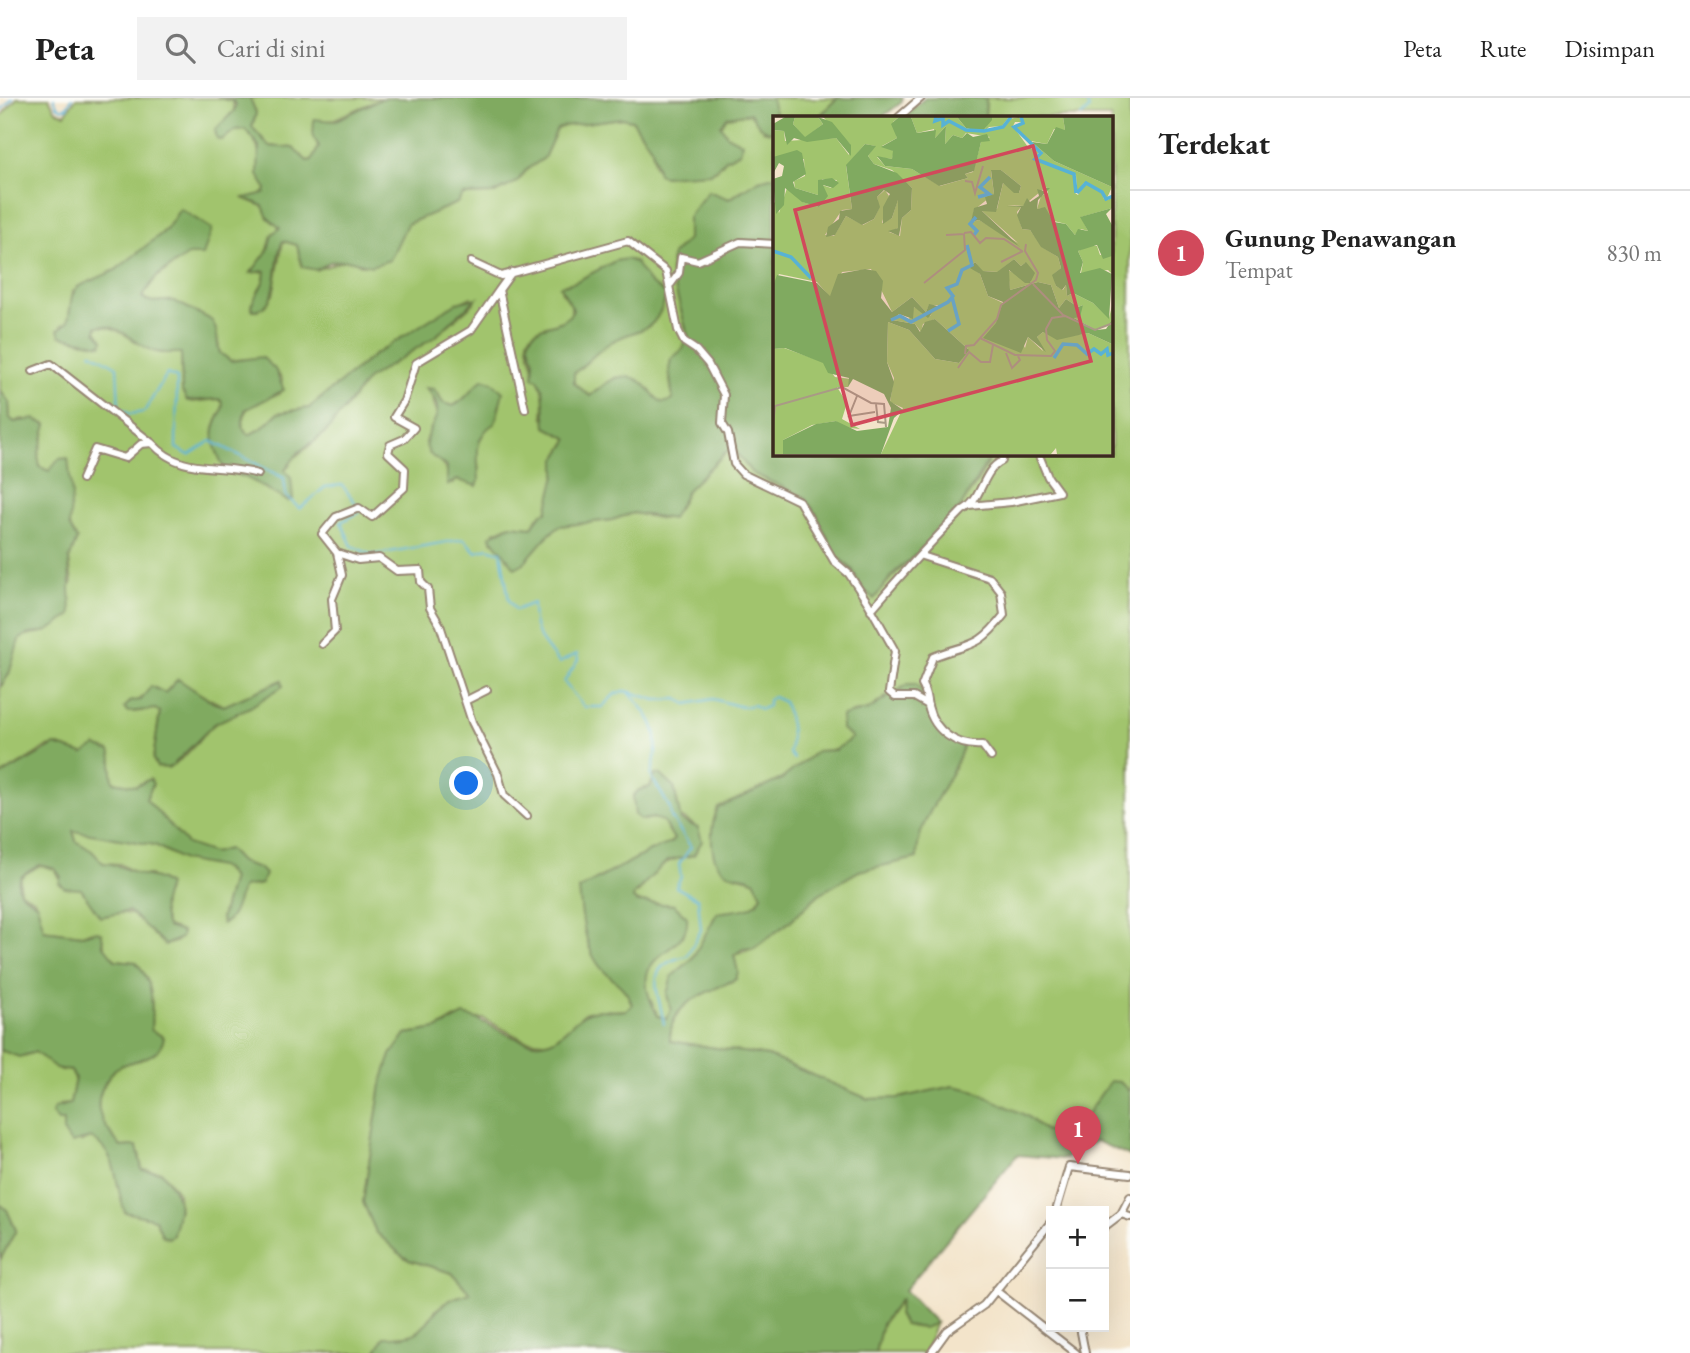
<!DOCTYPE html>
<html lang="id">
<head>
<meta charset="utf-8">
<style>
  body { margin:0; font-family:"EB Garamond",serif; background:#f2f2f2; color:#222 }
  .controls { position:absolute; right:21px; bottom:21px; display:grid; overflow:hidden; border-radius:0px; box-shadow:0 7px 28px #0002 }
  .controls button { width:63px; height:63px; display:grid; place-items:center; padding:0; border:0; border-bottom:2px solid #e0e0e0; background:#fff; color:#222; font:35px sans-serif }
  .you { position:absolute; left:467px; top:686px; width:24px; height:24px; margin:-18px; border:5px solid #fff; border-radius:50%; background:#1a73e8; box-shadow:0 0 0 10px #1a73e833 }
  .badge { display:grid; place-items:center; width:46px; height:46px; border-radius:50%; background:#d1495b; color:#fff; font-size:23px; font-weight:700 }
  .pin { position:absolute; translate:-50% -58px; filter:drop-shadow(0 2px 4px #0008) }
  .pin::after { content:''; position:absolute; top:37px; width:24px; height:21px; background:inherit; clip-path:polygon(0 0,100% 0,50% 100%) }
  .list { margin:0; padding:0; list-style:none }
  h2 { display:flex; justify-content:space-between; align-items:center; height:91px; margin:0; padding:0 28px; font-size:30px }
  h2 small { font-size:23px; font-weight:400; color:#767676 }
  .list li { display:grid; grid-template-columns:46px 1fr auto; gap:21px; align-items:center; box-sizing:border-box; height:126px; padding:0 28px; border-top:2px solid #e0e0e0 }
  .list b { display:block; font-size:26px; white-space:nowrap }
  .list p { margin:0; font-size:23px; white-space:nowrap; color:#767676 }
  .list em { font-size:23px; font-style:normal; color:#767676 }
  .icon { flex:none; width:38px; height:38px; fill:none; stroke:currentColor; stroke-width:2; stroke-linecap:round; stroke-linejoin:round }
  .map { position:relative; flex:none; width:1130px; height:1255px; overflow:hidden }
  header { display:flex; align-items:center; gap:42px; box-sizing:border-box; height:98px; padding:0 35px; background:#fff; border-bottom:2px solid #e0e0e0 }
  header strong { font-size:33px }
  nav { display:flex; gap:38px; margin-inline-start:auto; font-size:24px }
  .search { width:490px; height:63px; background:#f2f2f2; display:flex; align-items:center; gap:18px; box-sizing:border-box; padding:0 24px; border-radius:0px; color:#767676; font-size:26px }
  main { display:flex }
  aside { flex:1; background:#fff }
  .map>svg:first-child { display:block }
  .green { fill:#a1c46d; stroke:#6e7746; stroke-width:2; fill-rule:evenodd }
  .forest { fill:#80aa60; stroke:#5e6a3f; stroke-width:2 }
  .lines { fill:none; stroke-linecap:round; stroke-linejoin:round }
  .stream { stroke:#57b2d5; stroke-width:2 }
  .street-casing { stroke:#978774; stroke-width:10 }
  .street { stroke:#fff; stroke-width:6 }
  .inset-river { fill:none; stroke:#57b2d5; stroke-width:3.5 }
  .inset-road { fill:none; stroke:#a99a85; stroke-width:2 }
  .view { fill:#d1495b; fill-opacity:0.15; stroke:#d1495b; stroke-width:3.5 }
  .inset-edge { fill:none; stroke:#3b2a1e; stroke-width:3.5 }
</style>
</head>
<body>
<header>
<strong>Peta</strong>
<div class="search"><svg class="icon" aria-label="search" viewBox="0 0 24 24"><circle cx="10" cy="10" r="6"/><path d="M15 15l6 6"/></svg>Cari di sini</div>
<nav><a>Peta</a><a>Rute</a><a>Disimpan</a></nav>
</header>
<main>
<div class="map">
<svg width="1130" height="1255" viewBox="0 0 1130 1255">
  <rect width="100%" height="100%" fill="#fdfcf7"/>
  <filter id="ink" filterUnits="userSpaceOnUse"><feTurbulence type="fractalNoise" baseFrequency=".0143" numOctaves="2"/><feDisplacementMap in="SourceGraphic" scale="14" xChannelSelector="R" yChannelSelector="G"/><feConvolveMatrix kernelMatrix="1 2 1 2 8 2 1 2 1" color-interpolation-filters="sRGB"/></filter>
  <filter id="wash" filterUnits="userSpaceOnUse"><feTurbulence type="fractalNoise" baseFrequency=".00686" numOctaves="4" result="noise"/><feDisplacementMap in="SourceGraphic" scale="28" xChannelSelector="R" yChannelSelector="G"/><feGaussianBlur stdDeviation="1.57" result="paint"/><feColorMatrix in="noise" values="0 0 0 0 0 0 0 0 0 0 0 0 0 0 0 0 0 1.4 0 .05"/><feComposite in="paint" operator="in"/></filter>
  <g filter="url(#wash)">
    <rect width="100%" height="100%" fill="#f3e4ca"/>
    <!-- green -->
    <path class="green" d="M17,0H49L56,13L65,16L76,0H218L233,3L234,13L215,32L222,42L235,32L245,31C265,49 257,69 266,90L265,96L245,101L263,108L280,131L262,163L251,174L265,172C266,187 253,197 253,212H258L273,197L283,143L297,147L302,169C307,169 316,171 321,170C336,167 345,156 361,167C402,165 389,152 407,126L457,105L463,97L493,96L521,80L526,72L544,60L557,31L564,28L622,20L632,22L652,51L654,68L663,78L716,73L726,61L740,54L742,46L728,38L721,28L727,19L750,15L764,33L775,32V79L759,82L688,125V141L672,157L671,175L688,238L670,282L673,302L663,305L654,300L649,291L616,279L590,298L574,285V275C586,265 598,251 612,243C646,226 652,239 667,197C662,191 658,191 651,186C643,179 641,168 631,162C606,166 589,183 565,186L561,193L571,206V216C559,230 540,224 529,239C523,248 540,281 542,291C545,299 544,309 543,318L559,336L569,340L556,361V377L547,414L538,419L532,429L510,427L494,434L492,443L497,446H539L559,428L612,422L633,415L663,421L678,411L687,392L726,354L734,352L752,375L804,399L816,416L836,458L877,497C889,479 904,469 918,454C946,424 977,394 992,355H1111V19H985L986,0H1130V994L1093,1010L1074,1034L1063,1038L1044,1032L1027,1018L952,988L899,1000L868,1001L768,958L670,943C669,903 705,896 736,881L737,871L734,857L754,850L788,825L819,796L859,773L916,760C916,719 952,686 963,649L951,643L936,626L886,599L868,612L852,615V640L849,645L835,652L817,653L782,681L718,710L734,777L754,782L762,796C756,814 730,815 714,820L707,838L667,896L671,912L667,921L658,918C633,874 650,865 684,836L674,807L638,804L633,801L634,796L639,794C651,770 669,760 694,757V727L678,717L674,689L655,677L650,689L639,692L644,722L653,720L663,723L674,741C667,750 612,771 596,782C590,812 578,849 605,873C617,884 627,890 632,907L627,912L586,914L555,942L545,944L524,942L484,921L455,920L437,931L406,936L381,987L363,1104L376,1134L400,1156L409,1162L452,1175L470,1195C463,1197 455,1199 449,1202C416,1221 440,1240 384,1239L375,1255H0V1162L16,1132L7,1112L0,1106V952L24,958L35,954L61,972L71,973L75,980L70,1006L59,1007L63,1022L81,1044L91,1040L104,1048L112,1061L125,1114L155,1121L162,1137L179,1112L178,1095L162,1074L142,1072L139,1054L131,1048L121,1049C97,1020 88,1003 115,971C139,955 143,975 159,938L151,932C152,906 155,886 136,864L116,862L105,852L103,841L92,833L82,837L44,832L34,801L20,794V779L40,767L55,771L65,790H81L105,818C143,807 140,827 165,847L176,844L182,834L167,829L160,807L167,792L150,777H139L120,766L103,765L76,743L73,732L155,747L184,762L222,768L232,780L221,820L231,816L243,788L258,787L259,770L240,764L228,751L213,755L187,747L146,701L152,686L150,681L136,688L114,684L110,675L112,664L92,651L83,656L56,647L47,649L0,678V590L9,576L18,542L26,537L48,533L72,484L69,462L77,441L69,428L70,380L56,365L49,374L40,369L38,358L47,326L22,321L14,324L10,320L9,304L0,292V19ZM173,123L207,142L203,157L189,156L153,182L142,199L151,204L173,203L185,212L208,220L216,233L220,255L231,263C251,259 269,263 282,281L280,296L264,300L246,312L242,329L249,337L262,330L278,315L309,310L374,257L447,211L471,199L474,205L436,238L368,281L325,335L291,362L285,372L288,403C267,394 251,376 226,374C221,361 213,346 214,331C215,322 223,316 223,305L219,301L192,304L182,293L181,255C172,255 163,256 153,253C134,246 121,227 97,228L96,233L103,242C83,248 74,242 61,228L68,224L73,193C85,184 96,183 108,176C123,169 164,136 173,123ZM496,287L501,299L497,321L485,331L476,352L479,372L452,385C446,366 433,359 426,340L438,322L432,297L438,295L443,305L453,308L470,297L471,292ZM175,584L224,608L263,591H278C258,602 234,612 216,625C198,638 182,673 157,669L153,661L160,614L156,611L134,614L124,610L156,591L165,595Z
      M250,0H383L316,29L318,54L312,62L307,63L293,50L269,48L252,29L256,15Z
      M771,0H837L819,19H776Z
      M903,1199L898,1216C905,1232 921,1232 936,1225L924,1255H875L882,1226Z"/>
    <!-- forest -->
    <path class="forest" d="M218,0H250L256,15L252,29L269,48L293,50L307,63L312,62L319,48L313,39L314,21L334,23L383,0H771L776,19L775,32L769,34L760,29L750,15L727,19L721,28L728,38L742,45L740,54L726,61L711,75L663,78L658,76L652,51L632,22L622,20L564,28L557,31L544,60L526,72L517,84L493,96L463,97L457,105L407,126L390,162L371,168L348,162L330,164L316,172L302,169L297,147L283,143C272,160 283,211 253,212L251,207L264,183L265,173L251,175L268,152L272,136L280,130L268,120L263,108L244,100L265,95L266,90L258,77L259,48L245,31L235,32L222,42L217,41L215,32L234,13L236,7L233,3Z
      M837,0H902V4L882,19H819Z
      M925,0H986L985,19H902Z
      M770,79H775V355H992L960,410L919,454L894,475L874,501L860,488L852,471L836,458L816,416L804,399L752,375L734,352L726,354L687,392L672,421L633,415L612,422L559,428L547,438L524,465L515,470L490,438L510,427L532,429L542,415L547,414L556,377V361L569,341L546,329L543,291L538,281L533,279L534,263L528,244C537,220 564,234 573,211L560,188L575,184L615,163L626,161L635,164L650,185L667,197C652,239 646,226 613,243C599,251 587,265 574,275V285L590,298C606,284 624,269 644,286C651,293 654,300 663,305L673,302L669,271L671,261L683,251L688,238L671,175L672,157L688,141V119L708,93L729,101L759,82Z
      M180,111L212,131L203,157H188L157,178L142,199C152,208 162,201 174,203C176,204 211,221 212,223C219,232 216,245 220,255L231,263L262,259L275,271L284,292L245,312L242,329L249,337L262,330L278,315L309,310L374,257L456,205L477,200L436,238L368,281L325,335L299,354L285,372L291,380L293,401L288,403C267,394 251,376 226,375C220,360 211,347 214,331C216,321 223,316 223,305L219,301L187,303L182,293L181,255C172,255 162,256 153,253C134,246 121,226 97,228L96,233L103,242L101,247L60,238L58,232L68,224L72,198L77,189L116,172L166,132Z
      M483,281L492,284L503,294L495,325C472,339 478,360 479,383L477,388L457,382L447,387V369C442,363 433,361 429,355C415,332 457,319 425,290L434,291L443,305L453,308C467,302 471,290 483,281Z
      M0,292L9,304L10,320L14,324L34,321L47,327L38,358L40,369L49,373L59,361L68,360L72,396L69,428L77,441L69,462L71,517L48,533L26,537L19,542L9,576L0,590Z
      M178,581L214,605L224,608L282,582L283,588L250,609L214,626L174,666L168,670L157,669L153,661L160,614L155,611L129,614L124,610L131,603L141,602L151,588L165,595Z
      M908,586H916C939,607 926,627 963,648C952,686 916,720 917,760L859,773L819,796L788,825L754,850L743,851L734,857L738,874L736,881C706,896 669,903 670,943L768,958L868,1001L899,1000L953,988L973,992L1027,1018L1044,1032L1063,1038L1080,1026L1110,983L1120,984L1130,994V1058L1096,1043L1064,1061L1017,1057L905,1192L936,1225L924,1230L904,1227L898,1216L901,1200L882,1226L875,1255H375L384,1239C430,1239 416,1230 444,1206C451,1200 461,1198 470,1195L452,1175L409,1162L400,1156L376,1134L363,1104L381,987L391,957L406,936L437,931L464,917C488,922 511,943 535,945C559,947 567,926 585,916C597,908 614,915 627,912L632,907C626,886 609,882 598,866C584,847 581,813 579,791L650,753L671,745L674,741L663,723L653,720L641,722L635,717L633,698L639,692L650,689L655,677L660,676L674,689L681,722L698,730L702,743L694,757L667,763L634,796L633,801L638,804L674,807L687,819C691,861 619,849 658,918L667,921L671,912L667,896L672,878L692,861L717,815C733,811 755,815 762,797L754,782C745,777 735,779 726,774C707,763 710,727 718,710L782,681L817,653L835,652L852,640L842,631V618L868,612Z
      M55,647L83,656L96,648L110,653C115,664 109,673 114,684L136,688L150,681L153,686L146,701L187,746L213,755L228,751L240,764L259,770L265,776L261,786L243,789C236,802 236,820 222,826L221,820L232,780L224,770L183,762L155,747L73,733L76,743L92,753L103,765C122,766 126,773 142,777C154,780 156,778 168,787C162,804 160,811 167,829L182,834L181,840L165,847L129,813L100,819L81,791L65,790L59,785L61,779L55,771L40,767C29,774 13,778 20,794L37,806L44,832L82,837L97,833L102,836L103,847L115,862L136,864C155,886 152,906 151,932L164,939C160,964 131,960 115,971C88,1003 97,1020 121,1049L137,1048L142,1072L162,1074C182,1101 181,1105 173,1137L168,1140L162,1137L155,1121L125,1114C114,1086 120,1057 91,1040L71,1045L63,1033V1023H58L52,1015L54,1010L70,1006L75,980L71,973L56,970L35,954L19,959L0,952V678Z
      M0,1106L7,1112L16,1132L0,1162Z"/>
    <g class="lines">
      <!-- stream -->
      <path class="stream" d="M54,0L57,8L62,11L67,9L72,0
        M0,13L13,0
        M1081,19L1089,11L1085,0
        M91,254L117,269L119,310L130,316L144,314L167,276L177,280L176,350L189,357L211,343L284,380L286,398L300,411L325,389L342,387L357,407
        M360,414L341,424L352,448L372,457L464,441L476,454L488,450L501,454L509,502L516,512L533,505C533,538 540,540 559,565L577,556L578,562L564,584L584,609H602L615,596L628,593C657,625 662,636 651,678L670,710L671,719L691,749L679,766L681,779L676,789L698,801L701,832L687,858C641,867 659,893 664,926
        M630,594L656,602L677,601L687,606L713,601L742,609L753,607L761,611L768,608V602L773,599L784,604C790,620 793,638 789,655L794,661"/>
    </g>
  </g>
  <g filter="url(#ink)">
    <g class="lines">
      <!-- street casing -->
      <g class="street-casing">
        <path id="street" d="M899,19L921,0
          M471,164L501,178L628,143L666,173L678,232L684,244L696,252L708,266L724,297L722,325L728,335L734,366L743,376L799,403L834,463L849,476L868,505L895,553L889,594L895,599H914L928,607
          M512,174L499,192L525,311
          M671,186L679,175L681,159L698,163L740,144L775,146
          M33,273L51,266L152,345L141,346L125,360L95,351L82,381
          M152,345C183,379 218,364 258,376
          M970,408L1011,404L1059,394L1048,379L1038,355
          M337,455L322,436L336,419L359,410L372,419L404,390L405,371L388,355L390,347L404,341L414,330L394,319L404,303L416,265L471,232L499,192
          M922,458L990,480L1001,494L1004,517C977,552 971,544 933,559L922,587C927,595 926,599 928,608C934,634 958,649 982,647L991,659
          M871,512C901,477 931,444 963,412C982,403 982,372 1002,363L1003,355
          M322,546L335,533L332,501L342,477L337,455L358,462L379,460L397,473L420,472L421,484L428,491L430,510L440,527L472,624L498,676L504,697L527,718
          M467,602L487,592
          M1056,1113L1069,1069L1130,1076
          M1121,1116L1130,1099
          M1104,1129L1121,1116L1130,1119
          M995,1192L1076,1255
          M1080,1229L1085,1255
          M931,1255L947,1233L984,1207L1051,1124"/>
      </g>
      <!-- street -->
      <use href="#street" class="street"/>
    </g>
  </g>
  <!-- overview -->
  <g transform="translate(773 18)">
    <rect width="340" height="340" fill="#f3e4ca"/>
    <path d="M22,1H45L50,8L32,22L20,8ZM50,1H126L120,6L124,22L109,30L121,35L119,43L104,41L112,50L139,53L167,70L195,62L192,58L200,56L208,26L217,21L193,17L189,22L180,19L172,28L173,10L162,22L161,13L144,17L138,1H184L193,12L210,16L219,1H236L229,10L216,11L212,15L231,11L236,3L246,1L249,6H242L240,10L255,31L266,36L261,43L301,59L302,77L305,79L311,69H319L311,67L304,76L303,59L264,43L269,36L258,30L242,10L250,8L249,1H290L292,14L281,13L274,28L258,25L281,45L339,71L334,82L328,76L331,83L335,84L339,80V92L308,101L315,115L308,113L302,119L293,108L281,105L271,92L264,93L268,80L275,77L273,71L250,90L234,89L248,91L244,96L249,113L257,114L269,131L285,141L288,152L281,158L283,170L290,174L293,169L294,180L300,177L320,187L336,202L339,190V207L323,214L301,202L310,189L305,191L293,183L286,192L278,169L265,166L237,174L235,154L258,166V153L252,147L248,150L241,143L225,156L209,155L202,146L198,151L207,158L215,180L230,187L252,232L255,221L270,235L264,221L270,216L287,222L315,217L339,228V338H284L283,332L278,338H108L130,292L117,286L121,262L114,246L115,206L136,214L162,243L186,247L195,233L162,203L150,208L148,216L142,208L119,204L126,198L136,203L141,191L157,200L165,189H156L153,196L139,181L119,196L98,153L69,156L57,181L44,166L6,158L0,170V88L3,85L6,97L14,72L30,86L46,91L53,77L49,69L58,72L64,64L49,63L45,79L22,72L21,65L32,60L31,43L0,41V14L11,15L12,25L63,22L76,39L77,28ZM92,28L102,30L95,40L101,48L119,54L139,72L138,94L129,102L127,120L116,116L125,112V83L119,102L109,107L116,80L112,74L104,81L106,92L101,103L90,109L73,100L61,120L52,119L69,94L79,93L73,50ZM228,54L248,70L246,77L230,67L224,93L209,95L245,127L206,104L199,106L201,94L221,78L218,55ZM316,130H324L327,139L339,140V158L335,154L308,157L310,146L305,135ZM11,232L50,246L62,261L78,263L75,271H64L74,287L69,303L87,313L68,311L63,305L39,309L10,324V338H0V233Z" fill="#a1c46d" fill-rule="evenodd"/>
    <path d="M12,1H22L20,8L32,21L50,8L45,1L59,6L78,29V40L63,22L34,26L21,22L14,29L11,15L0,14V8ZM126,1H138L144,17L163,14L162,22L173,10L172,28L180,19L189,22L194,17L200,21L214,18L217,25L208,26L201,55L192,58L195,62L166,70L139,53L112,50L104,40L119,43L120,35L108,31L124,22L118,8ZM184,1H219V4L209,16L193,12ZM290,1H339V71L281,45L259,26L274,28L283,11L292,14ZM92,28L103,30L95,40L101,48L124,57L139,72L138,94L129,102L126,120L115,115L125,112V84L119,102L110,108V91L117,78L111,74L104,81L107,91L101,103L89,109L73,100L62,119L53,121L55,111L66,103L67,95L79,93L73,49ZM24,34L29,37L33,58L20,66L22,72L45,79V64L59,62L66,67L60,72L50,69L55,80L46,91L29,86L12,72L11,89L3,98L0,63L9,60L11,50L6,47L1,56L0,41ZM218,54H228L248,70L246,77H241L230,67L223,96L209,95L247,131L206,104L198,106L201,92L214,88L212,81L221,78ZM271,72H277L265,84L264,93L272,91L281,106L293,108L302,119L305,113L315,115L307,101L339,92L333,98L339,109V140L330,143L324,129L305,135L310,146L307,157L327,152L339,158L336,203L320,187L300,177L294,180L293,169L289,174L283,170L279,159L288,152L285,141L268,131L257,114L249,113L244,99L248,91L233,90H250L254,82L257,86L266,80L264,73L271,75ZM241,143L248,150L253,146L262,157L257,167H252L236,154L237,174L265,166L278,169L286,192L293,183L305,191L310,189L307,201L301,202L323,214L333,213L339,204V228L315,217L284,224L270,216L264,221L273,236L255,221L248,237L210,222L223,207L230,186L215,180L207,158L197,152L202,146L210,155L224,156ZM92,153L103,155L110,165L108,182L119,196L139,181L153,196L156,188L165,190L155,202L141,191L140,203L126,198L119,204L142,208L147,216L152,206L162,203L196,234L186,247L162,243L136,214L115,206L114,246L121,266L117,285L130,294L121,302L108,338H10V324L43,308L63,305L84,315L115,311L118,292L111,278L80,263L75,271L76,262L55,257L50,247L12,232L0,233V170L4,159L44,167L57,180L65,158Z" fill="#80aa60"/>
    <path class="inset-river" d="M163,1L162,5L170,2V9L176,5L193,14L211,15L230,11L238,1M248,1L250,7L241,11L268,37L262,43L301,58L303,77M304,77L313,67L329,76L333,83L340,80M205,81L216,78L207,71L217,61M201,119L204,115L197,108L203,101M0,135L18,141L38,162M118,204L127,200L138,206L175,186L180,180L174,172L184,168L189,154L199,149L194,129M175,215L186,208L179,181M281,242L290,228L304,229L314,238L321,233L328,238L334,233L335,239L340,237"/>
    <path class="inset-road" d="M192,65L199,66L202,77L210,50M191,117L198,116L207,127L213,122L231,123L249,135M228,146L250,135M151,167L192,134L191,118L173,119M260,168L290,199L322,214L340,207M207,222L242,239L278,240L282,235L274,224L273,213L279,202L292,200M233,237L239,252L247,244L245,240M192,238L193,230L201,229L224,203L228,189L263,164L265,157L252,135L253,128M185,252L196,236L208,246H217L220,229M84,280L76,300L102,296M103,288L105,306L113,307M0,309L2,290L69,271L98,287L111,288L113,311"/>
    <path class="view" d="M260,30L318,245L79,309L22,94Z"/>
    <rect width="340" height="340" class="inset-edge"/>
  </g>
</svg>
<div class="controls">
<button>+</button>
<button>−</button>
</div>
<div class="you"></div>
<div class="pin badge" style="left:1078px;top:1066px">1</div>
</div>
<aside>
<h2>Terdekat<small></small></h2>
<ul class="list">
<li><span class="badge">1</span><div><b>Gunung Penawangan</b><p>Tempat</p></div><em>830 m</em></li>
</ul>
</aside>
</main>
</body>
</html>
